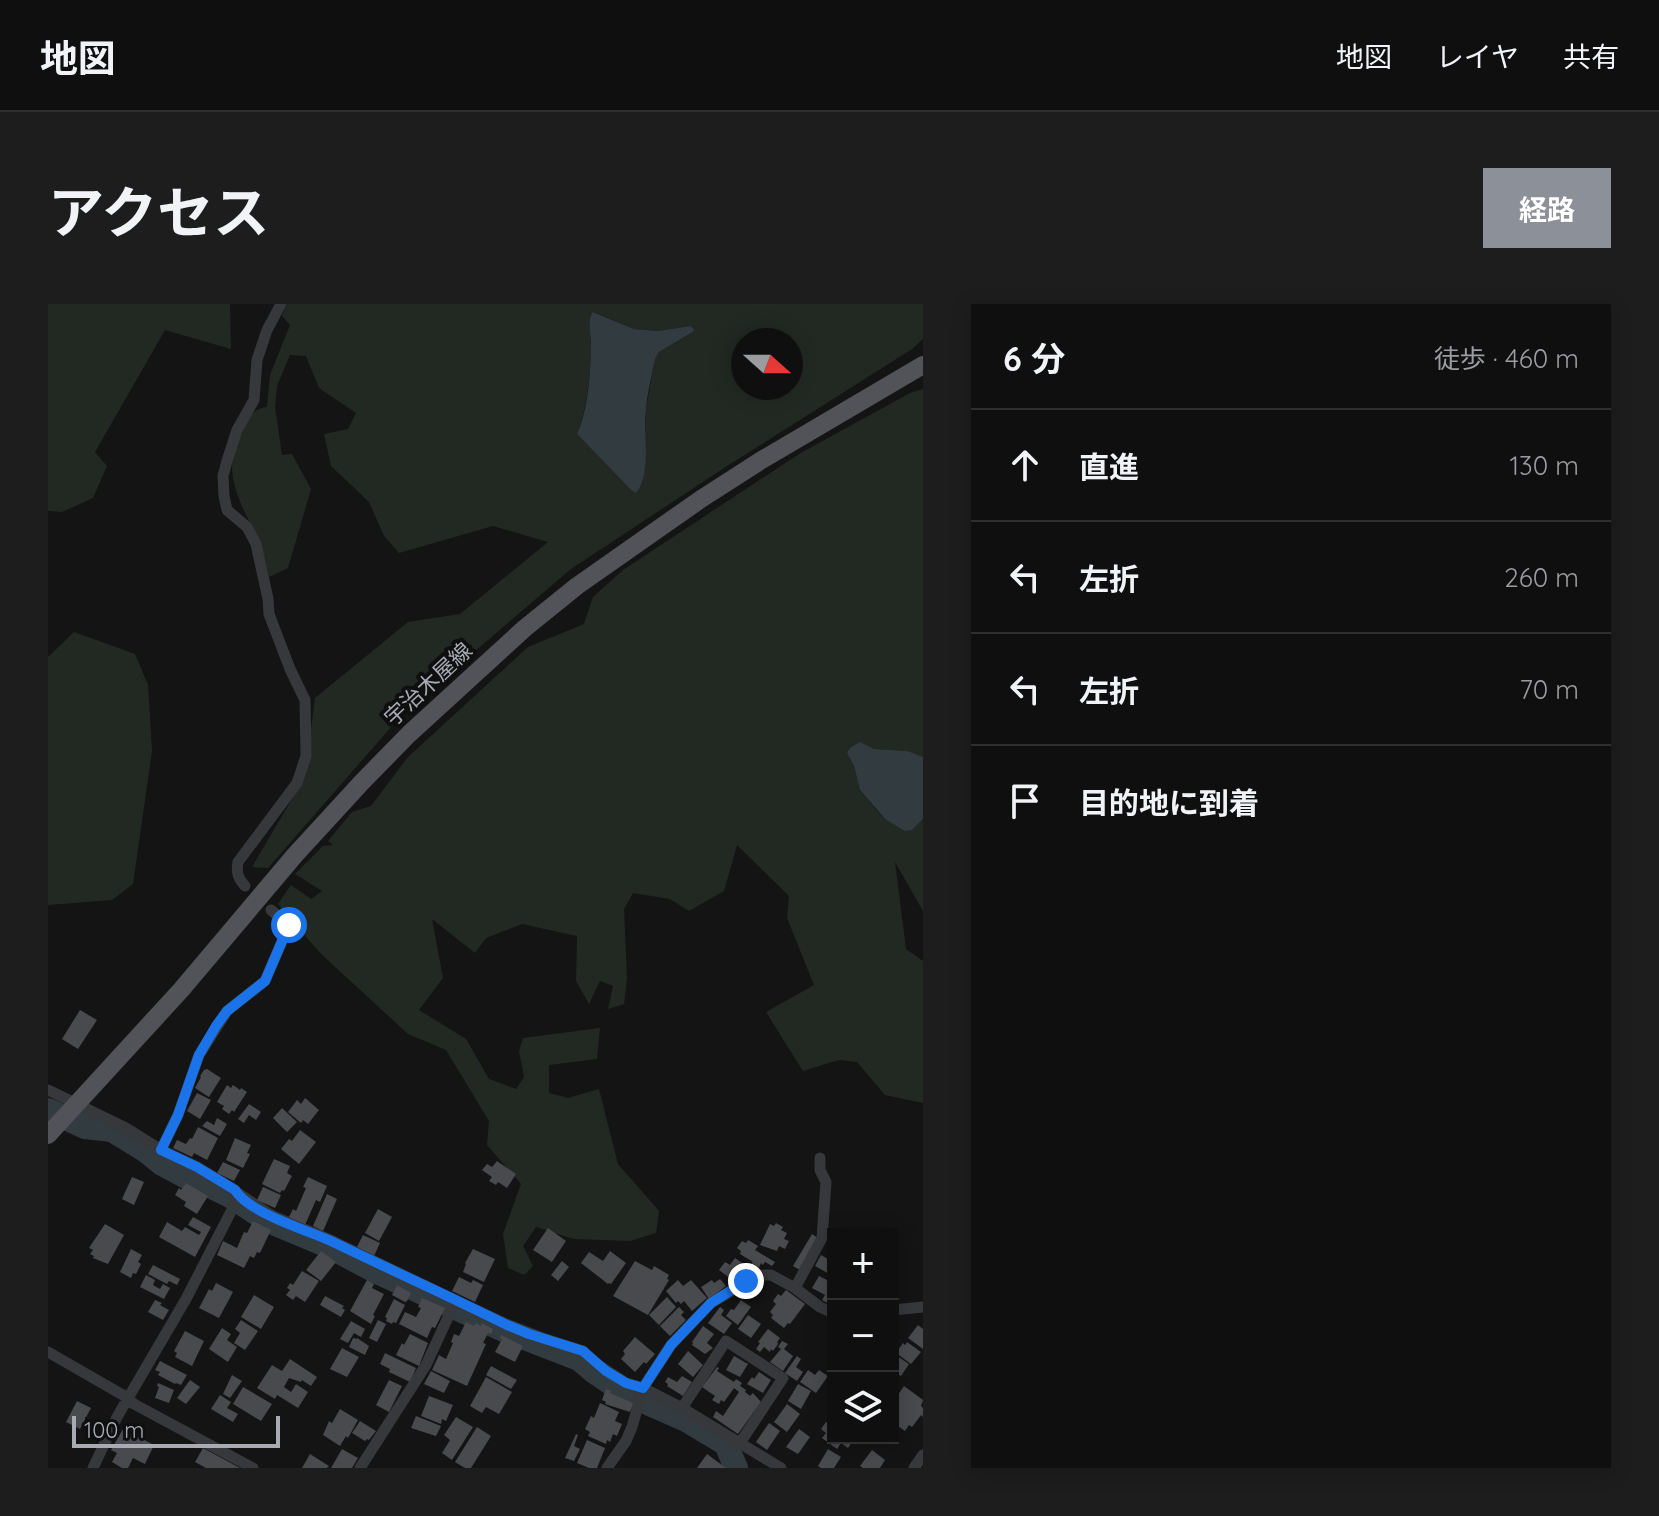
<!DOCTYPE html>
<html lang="ja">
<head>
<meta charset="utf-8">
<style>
  body { margin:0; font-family:Quicksand,"Noto Sans JP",sans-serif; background:#1d1d1e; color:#f1f3f6 }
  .controls { position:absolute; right:24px; bottom:24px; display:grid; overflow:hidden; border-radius:0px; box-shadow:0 4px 20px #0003 }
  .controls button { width:72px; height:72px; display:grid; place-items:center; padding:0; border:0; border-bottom:2px solid #2f2f30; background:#0f0f10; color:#f1f3f6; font:40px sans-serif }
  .compass { position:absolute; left:683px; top:24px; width:72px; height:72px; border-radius:50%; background:#0f0f10; box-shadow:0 4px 20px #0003; rotate:111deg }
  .scale { position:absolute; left:24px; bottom:20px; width:208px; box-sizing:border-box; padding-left:8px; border:4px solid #a7acb4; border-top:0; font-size:22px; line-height:28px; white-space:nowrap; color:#a7acb4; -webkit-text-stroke:6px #0f0f10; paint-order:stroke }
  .stop { position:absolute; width:24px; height:24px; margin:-18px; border:6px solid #1a73e8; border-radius:50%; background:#fff }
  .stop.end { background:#1a73e8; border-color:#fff; box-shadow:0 2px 8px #0008 }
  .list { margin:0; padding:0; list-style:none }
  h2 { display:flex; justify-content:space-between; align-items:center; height:104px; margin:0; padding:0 32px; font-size:34px }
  h2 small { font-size:26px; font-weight:400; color:#9b9c9f }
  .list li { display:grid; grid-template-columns:52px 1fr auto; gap:24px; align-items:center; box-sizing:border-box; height:112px; padding:0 32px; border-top:2px solid #2f2f30 }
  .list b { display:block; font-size:30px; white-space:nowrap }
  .list em { font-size:26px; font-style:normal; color:#9b9c9f }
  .icon { flex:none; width:44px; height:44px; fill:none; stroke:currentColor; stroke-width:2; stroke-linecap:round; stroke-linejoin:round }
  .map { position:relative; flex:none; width:875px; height:1164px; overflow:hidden; border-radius:0px }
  header { display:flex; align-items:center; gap:48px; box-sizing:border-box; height:112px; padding:0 40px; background:#0f0f10; border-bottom:2px solid #2f2f30 }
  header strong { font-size:38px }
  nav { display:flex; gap:44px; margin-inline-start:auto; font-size:28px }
  .intro { display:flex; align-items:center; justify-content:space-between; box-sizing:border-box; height:192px; padding:0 48px }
  h1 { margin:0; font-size:56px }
  .button { padding:20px 36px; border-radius:0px; background:#8c9099; color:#fff; font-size:28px; font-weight:700 }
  main { display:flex; gap:48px; padding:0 48px }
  aside { flex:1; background:#0f0f10; border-radius:0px; box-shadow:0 4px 20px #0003 }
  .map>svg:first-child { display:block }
  .green { fill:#222923; fill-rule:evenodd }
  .water { fill:#323b40 }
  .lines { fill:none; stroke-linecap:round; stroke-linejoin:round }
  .river { stroke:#323b40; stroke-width:24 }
  .building { fill:#484a4d }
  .minor { stroke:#37383b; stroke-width:11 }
  .primary { stroke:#515358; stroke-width:18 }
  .route { stroke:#1a73e8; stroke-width:10 }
  .labels { text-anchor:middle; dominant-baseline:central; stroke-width:8; stroke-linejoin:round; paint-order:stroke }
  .street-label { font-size:22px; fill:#a7acb4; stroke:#0f0f10 }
</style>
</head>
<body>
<header>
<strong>地図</strong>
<nav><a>地図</a><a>レイヤ</a><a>共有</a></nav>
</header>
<div class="intro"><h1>アクセス</h1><a class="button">経路</a></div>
<main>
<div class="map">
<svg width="875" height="1164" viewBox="0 0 875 1164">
  <rect width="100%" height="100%" fill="#141415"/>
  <!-- green -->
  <path class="green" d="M0,0H182L183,45L117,26L47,148L59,162L45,194L14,208L0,207Z
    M239,0H875V35L864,45L676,164L523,265L358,406L220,564L204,563L257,473L267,394L360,318L412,310L500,238L445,222L351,249L336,232L321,198L283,162L276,130L300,125L308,109L271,84L258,52L242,51L229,82L227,103L234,151L244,150L263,185L240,264L221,273C219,265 218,257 215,249C199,204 169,176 193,126C200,113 205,105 219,103L222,71L242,21L234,12ZM546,8L586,25L610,27L644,22L643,29L611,48L607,55L598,105L597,166L588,188L583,186L529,130C539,105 542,73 543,46C544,33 538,19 546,8ZM695,36H743V84H695Z
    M875,85V453L860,447L826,445L812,439L799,449L806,462L812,486L830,508L837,515L864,526L875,515V607L847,558L858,645L875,657V799L837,791L809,758L791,756L755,767L718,708L766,681L739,614L741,592L689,541L676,587L641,607L622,595L585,589L576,605L579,675L576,700L560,705L565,682L552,677L541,700L528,677L529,632L474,620L438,634L427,649L384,615L395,674L371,706L418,735L441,775L468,785L476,773L471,747L475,734L552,724L549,755L501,761V789L520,794L551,785L570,860L611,907L608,929L582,937L526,935L488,923L475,942L485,962L476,971L460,964L455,930L473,880L439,841L441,817L398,746L360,730L272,649L230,600L243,581L263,595L274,587L247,570L275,542L285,541L280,537L304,508L323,502L360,453L480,343L536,320L545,293L575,266L751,150L862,89Z
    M26,328L87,350L100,381L104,447L85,580L64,596L0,601V353Z"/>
  <!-- water -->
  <path class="water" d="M545,8L586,25L610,27L643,22L646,26L643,29L611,48L607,55C604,72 599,89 598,106C595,130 604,170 588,189L583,186L529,130C540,105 542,73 543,45C544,33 538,17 545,8Z
    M812,438L826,445L860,447L875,453V515L864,526L857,527L837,515L812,486L806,462L799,449L802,444Z"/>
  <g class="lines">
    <!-- river -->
    <path class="river" d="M0,806L37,823L64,826L98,847L114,860L142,875L158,880L184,893L220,917L280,942L327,967L458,1027L531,1055L545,1067L579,1090L638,1116L678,1140L688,1164"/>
  </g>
  <!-- building -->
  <path class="building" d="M32,706L49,716L30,745L14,735Z
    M159,765L173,774L161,793L147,784L153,773L152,772L156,766Z
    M179,781L183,784L185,781L192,786L193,784L199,788L186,808L184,806L181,810L174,805L176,802L169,798Z
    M149,789L163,796L152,815L139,807Z
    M257,794L271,806L260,820L255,816L253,819L240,808L249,796L253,800Z
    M201,800L213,808L208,816L201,811L196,819L190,815Z
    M234,804L249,818L239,828L225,814Z
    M169,814L179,820L172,832L154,822L159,817L166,821Z
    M150,823L170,834L159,856L146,849L144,853L125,844L129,836L138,840L142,834L144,835Z
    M252,826L268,838L251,860L233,845L241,835L244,837Z
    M187,834L203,841L199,849L202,850L195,864L178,856Z
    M226,855L242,862L239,869L244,872L236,887L234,886L232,889L214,880Z
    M449,857L468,870L459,884L450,878L448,881L441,877L444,873L434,866L439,860L444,863Z
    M175,858L192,866L186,877L169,869Z
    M84,873L96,878L86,901L74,895Z
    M260,873L279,882L272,898L268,896L257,921L241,913L245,905L248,907L258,884L255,883Z
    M138,879L160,892L149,910L136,902L138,898L127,891L131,884L133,886Z
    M215,883L233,891L227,904L209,896Z
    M279,890L289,895L275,927L265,922Z
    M330,905L344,913L331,937L317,929Z
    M145,913L163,923L147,953L111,933L119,918L134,927L137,923L151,931L153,928L140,921Z
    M205,917L223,926L212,949L209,948L206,954L202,952L196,964L169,951L175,937L189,944L196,928L199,929Z
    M728,919L735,923L733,926L739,929L736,935L741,937L737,945L731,942L729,947L712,941L722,920L726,922Z
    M57,920L76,931L60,960L45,954L46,952L42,950L45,946L41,944Z
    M500,924L518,937L504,958L485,946Z
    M764,930L770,934L752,966L745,962Z
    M315,931L332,939L326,952L309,943Z
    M700,936L710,942L707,946L727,958L724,962L717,958L715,961L713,959L711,964L703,959L705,958L692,950L693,947L689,944L694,937L698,939Z
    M83,945L94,951L90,958L93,960L88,970L85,969L83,974L72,968Z
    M425,945L447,955L436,978L415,968L418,960L417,959Z
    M273,947L288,958L273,977L258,966Z
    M562,947L578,959L563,980L561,979L560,980L533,959L541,948L555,957Z
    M773,951L785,958V972L767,962Z
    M687,954L700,963L691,975L689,974L687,978L671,966L677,958L682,961Z
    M514,957L521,963L510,977L503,971Z
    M587,957L604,966L606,962L621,971L619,975L621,976L600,1011L565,992Z
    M105,961L132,975L129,981L121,977L119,980L100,970Z
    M254,967L271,977L257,998L248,992L245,996L238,991L242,986L239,984L242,979L245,981Z
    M98,971L107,976L105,981L112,985L115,980L122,984L116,995L92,983Z
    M771,972L785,979V997L783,1001L774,996L777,991L764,984Z
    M411,973L423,979L425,976L435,981L427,998L404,987Z
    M672,975L678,982L661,995L653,983L664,976L666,979Z
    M319,976L326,980L324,984L336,990L325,1011L327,1012L323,1020L302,1007Z
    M630,976L635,982L643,976L659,994L644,1007L636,997L633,1000L630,997L628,999L618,987Z
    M168,979L185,988L171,1014L151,1004L161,985L164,987Z
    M349,981L363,989L359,997L357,998L344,991Z
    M738,986L757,1000L742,1020L740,1019L736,1024L723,1014L725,1011L722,1008L728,1000L725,997L730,990L733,992Z
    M206,991L226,1003L213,1025L193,1013Z
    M277,992L296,1002L294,1004L297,1006L293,1013L272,1001Z
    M619,993L628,1003L611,1021L601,1011Z
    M374,994L397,1004L387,1024L384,1023L379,1034L351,1020L357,1008L368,1013L373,1004L370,1003Z
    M346,995L357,1001L348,1019L345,1018L344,1020L338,1017L339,1014L337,1013Z
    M107,996L114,999L112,1001L121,1006L115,1016L100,1008Z
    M693,996L703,1003L690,1021L678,1012L683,1005L686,1006Z
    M631,1003L636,1008L633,1011L638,1016L622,1032L612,1022Z
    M672,1003L676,1006L673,1011L684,1019L676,1030L660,1019Z
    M700,1011L713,1020L703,1034L690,1025Z
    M193,1016L210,1027L197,1046L186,1039L192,1029L187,1025Z
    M330,1016L338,1020L329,1038L321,1034Z
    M303,1017L317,1025L313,1033L306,1029L300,1039L292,1035Z
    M418,1018L426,1022L428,1019L433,1022L434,1019L445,1025L443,1030L440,1029L435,1039L438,1040L419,1082L384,1066L391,1051L398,1055L405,1039L403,1038L406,1030L411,1032Z
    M870,1021L875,1025V1045L860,1034Z
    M655,1022L666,1030L659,1039L665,1044L657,1050L644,1041L645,1039L644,1038Z
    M174,1024L183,1030L179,1036L189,1043L180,1058L161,1045Z
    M720,1025L732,1034L729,1038L730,1040L725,1047L723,1045L722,1048L716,1043L712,1048L708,1045L712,1039L710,1038Z
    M137,1027L156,1037L144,1062L127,1053L129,1049L126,1047Z
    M362,1030L380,1039L371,1062L348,1051L354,1039L356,1041Z
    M453,1031L475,1042L467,1058L447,1048L454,1035L452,1034Z
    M587,1033L607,1050L598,1060L596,1058L587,1068L573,1055L577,1050L575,1047Z
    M305,1034L309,1035V1034L321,1042L317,1051L301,1043Z
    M734,1037L740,1040L736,1045L745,1052L735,1067L722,1058L733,1045L730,1043Z
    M859,1038L873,1048L863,1060L848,1049L855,1039L857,1041Z
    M294,1044L311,1053L299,1073L282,1065Z
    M640,1047L655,1061L645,1073L630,1060Z
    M337,1049L368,1064L362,1078L341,1068L342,1065L332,1060Z
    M686,1052L700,1060L692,1073L678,1066Z
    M749,1052L753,1055L748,1063L755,1068L749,1077L737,1069Z
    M849,1052L861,1060L853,1072L845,1067V1057Z
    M242,1055L269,1073L263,1082L254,1076L253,1078L241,1074L236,1083L243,1088L248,1080L260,1088L250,1104L229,1091L227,1095L209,1084L224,1061L234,1067Z
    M112,1057L139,1071L133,1081L128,1079L127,1080L110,1071L112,1068L107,1066Z
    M443,1062L469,1076L463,1085L438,1071Z
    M669,1063L671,1064L669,1067L686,1078L688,1075L694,1079L692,1082L698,1086L697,1088L702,1092L705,1089L713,1098L690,1130L665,1113L668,1107L675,1112L691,1088L686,1084L676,1098L673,1096L671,1100L664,1096L667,1092L654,1083Z
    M760,1066L767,1071L771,1066L780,1072L768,1089L752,1078Z
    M383,1067L402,1077L396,1089L376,1080Z
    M711,1068L723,1076L715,1089L699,1080L704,1073L706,1075Z
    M184,1071L194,1077L182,1094L175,1090Z
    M634,1072L644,1078L635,1092L619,1082L620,1080L617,1078L620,1073L629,1078Z
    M438,1073L464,1088L451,1110L438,1103L434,1109L422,1102Z
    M142,1076L152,1083L138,1100L129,1094Z
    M341,1076L354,1082L341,1108L328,1101Z
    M110,1079L126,1086L121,1099L107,1094L111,1083L109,1082Z
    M750,1080L763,1087L753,1105L740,1097Z
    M856,1082L875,1096L873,1102L875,1104V1113L873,1111L864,1123L861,1121L857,1127L847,1120L850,1115L845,1112V1098Z
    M195,1083L224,1100L213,1117L185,1100Z
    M558,1085L563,1087L562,1089L585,1099L582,1108L557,1100L558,1098L554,1096Z
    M172,1091L183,1098L179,1104L190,1110L185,1118L163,1105Z
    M381,1092L405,1101L398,1117L394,1115L393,1120L373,1112Z
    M29,1097L43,1104L32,1125L18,1118Z
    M552,1099L571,1108L567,1117L574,1120L569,1132L565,1130L562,1138L559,1136L558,1140L540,1132L542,1128L537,1125L543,1112L546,1114Z
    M739,1100L752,1110L739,1128L726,1118Z
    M292,1105L310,1116L300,1134L298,1132L292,1142L275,1131L281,1117L284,1119Z
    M368,1112L393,1122L388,1132L363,1124Z
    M408,1113L425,1123L404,1156L394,1149L402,1136L396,1131Z
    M785,1114V1134L806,1135L800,1144L793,1139L789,1145L774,1134L778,1129L773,1125L778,1118L781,1120Z
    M312,1117L328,1127L321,1136L319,1135L317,1137L304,1129Z
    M721,1119L732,1127L719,1146L708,1138Z
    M429,1123L443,1132L423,1164H417L407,1158Z
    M75,1125L106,1141L97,1160L85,1154L80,1164H74L64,1158L69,1149L63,1146Z
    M751,1125L762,1133L750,1150L738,1143Z
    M528,1130L530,1131L526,1142L532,1145L526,1157L517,1154Z
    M539,1136L557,1144L549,1164H541L529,1159Z
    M155,1144L192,1164H158L147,1158Z
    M294,1145L310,1154L304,1164H283Z
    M780,1145L793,1153L786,1164H773L770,1162Z
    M824,1146L837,1156L832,1164H815L812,1162Z
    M262,1150L281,1162L279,1164H254Z
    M659,1150L678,1164H649Z"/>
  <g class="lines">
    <!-- minor -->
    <path class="minor" d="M197,582C190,574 188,569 190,558L249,479L258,452L257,396L242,365L221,310L220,295L208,240L199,223L179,206L176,192L175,172L179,157L189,126L206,96L209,56L219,26L233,0
      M0,786L78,824L113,846L149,863L187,886L191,892L230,915L282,936L459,1021L481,1030L535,1047L549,1060L578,1079L595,1084L634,1104L733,1164
      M113,846L130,811L151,751L179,707L217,677L241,621L223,606
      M747,984L774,934L778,878L772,866V854
      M845,1006L875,1003
      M0,1048L80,1094L86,1100L205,1164
      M634,1104L678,1037L735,1074L692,1139
      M45,1164L69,1113L138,995L191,892
      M312,1164L378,1061L408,996
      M559,1164L578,1137L584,1123L595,1084L623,1041L663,999L710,971H723L747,984L772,1003L785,1009
      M866,1164L875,1151"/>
    <!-- primary -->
    <path class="primary" d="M0,831L133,686L247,551L314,478L361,430L477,324L529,282L653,195L712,157L875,61"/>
  </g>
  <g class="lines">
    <!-- route -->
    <path class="route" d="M241,621L217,677L179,707L168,722L151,751L130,811L113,846L149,863L187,886C202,910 260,926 285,938C343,966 401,992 459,1021L481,1030L535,1047L558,1067L578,1079L595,1084L623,1041L663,999L698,977"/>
  </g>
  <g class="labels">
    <!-- street labels -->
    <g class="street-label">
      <text transform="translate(380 380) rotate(-43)">宇治木屋線</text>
    </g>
  </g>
</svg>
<div class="controls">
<button>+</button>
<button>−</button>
<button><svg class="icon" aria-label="layers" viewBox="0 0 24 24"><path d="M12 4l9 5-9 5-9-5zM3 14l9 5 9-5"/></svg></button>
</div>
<svg class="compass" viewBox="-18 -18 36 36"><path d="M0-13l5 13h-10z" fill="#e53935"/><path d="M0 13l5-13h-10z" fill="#9b9c9f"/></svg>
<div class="scale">100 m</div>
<div class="stop" style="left:241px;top:621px"></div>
<div class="stop end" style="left:698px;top:977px"></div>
</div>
<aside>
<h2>6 分<small>徒歩 · 460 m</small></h2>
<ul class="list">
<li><svg class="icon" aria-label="ahead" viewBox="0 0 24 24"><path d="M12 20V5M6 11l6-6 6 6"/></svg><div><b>直進</b></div><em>130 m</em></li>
<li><svg class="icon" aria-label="left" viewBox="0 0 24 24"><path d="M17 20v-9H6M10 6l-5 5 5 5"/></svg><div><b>左折</b></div><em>260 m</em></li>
<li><svg class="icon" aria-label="left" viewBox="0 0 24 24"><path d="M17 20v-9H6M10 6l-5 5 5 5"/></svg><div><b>左折</b></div><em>70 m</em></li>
<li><svg class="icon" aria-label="arrive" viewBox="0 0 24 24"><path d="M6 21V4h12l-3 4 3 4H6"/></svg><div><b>目的地に到着</b></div></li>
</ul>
</aside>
</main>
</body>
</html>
